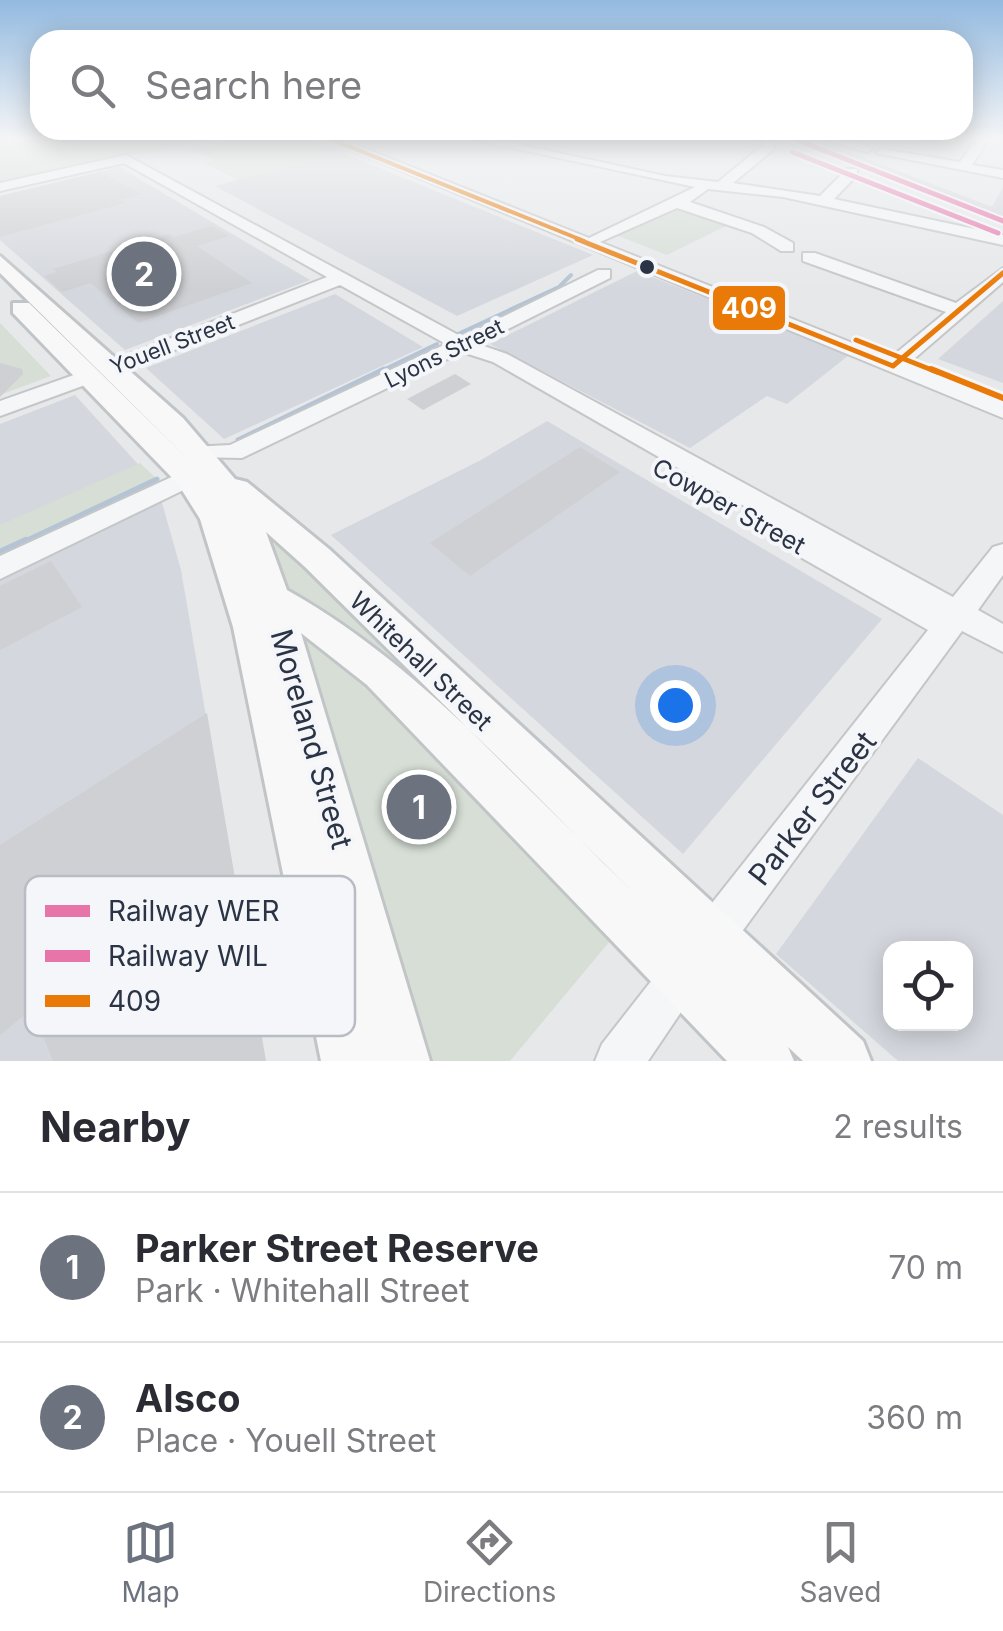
<!DOCTYPE html>
<html lang="en">
<head>
<meta charset="utf-8">
<style>
  body { margin:0; font-family:Inter,sans-serif; background:#f7f7f7; color:#2b2b33 }
  .controls { position:absolute; right:30px; bottom:30px; display:grid; overflow:hidden; border-radius:20px; box-shadow:0 5px 25px #0003 }
  .controls button { width:90px; height:90px; display:grid; place-items:center; padding:0; border:0; border-bottom:2px solid #e1e1e2; background:#fff; color:#2b2b33; font:50px sans-serif }
  .you { position:absolute; left:675px; top:705px; width:35px; height:35px; margin:-25px; border:8px solid #fff; border-radius:50%; background:#1a73e8; box-shadow:0 0 0 15px #1a73e833 }
  .badge { display:grid; place-items:center; width:65px; height:65px; border-radius:50%; background:#6c737f; color:#fff; font-size:32px; font-weight:700 }
  .pin { position:absolute; translate:-50% -50%; border:5px solid #fff; box-shadow:0 2px 10px #0006 }
  .list { margin:0; padding:0; list-style:none }
  h2 { display:flex; justify-content:space-between; align-items:center; height:130px; margin:0; padding:0 40px; font-size:42px }
  h2 small { font-size:32px; font-weight:400; color:#7c7c81 }
  .list li { display:grid; grid-template-columns:65px 1fr auto; gap:30px; align-items:center; box-sizing:border-box; height:150px; padding:0 40px; border-top:2px solid #e1e1e2 }
  .list b { display:block; font-size:38px; white-space:nowrap }
  .list p { margin:0; font-size:32px; white-space:nowrap; color:#7c7c81 }
  .list em { font-size:32px; font-style:normal; color:#7c7c81 }
  .icon { flex:none; width:55px; height:55px; fill:none; stroke:currentColor; stroke-width:2; stroke-linecap:round; stroke-linejoin:round }
  .map { position:relative; flex:none; width:1003px; height:1061px; overflow:hidden }
  .search { position:absolute; background:#fff; box-shadow:0 5px 25px #0003; left:30px; right:30px; top:30px; height:110px; display:flex; align-items:center; gap:25px; box-sizing:border-box; padding:0 35px; border-radius:30px; color:#7c7c81; font-size:38px }
  .sheet { height:430px; background:#fff }
  nav { display:flex; justify-content:space-around; align-items:center; box-sizing:border-box; height:140px; border-top:2px solid #e1e1e2; background:#fff; font-size:28px; color:#7c7c81 }
  nav a { display:grid; justify-items:center; gap:5px }
  nav .on { color:#6c737f }
  .map>svg:first-child { display:block }
  .built { fill:#d4d7dd; fill-rule:evenodd }
  .green { fill:#d6ded6 }
  .lines { fill:none; stroke-linecap:round; stroke-linejoin:round }
  .stream-far2 { stroke:#b4c4d5; stroke-width:4 }
  .stream-far1 { stroke:#b4c4d5; stroke-width:5 }
  .stream { stroke:#b4c4d5; stroke-width:8 }
  .building { fill:#ced0d3 }
  .minor-casing { stroke:#c4c6c8; stroke-width:4 }
  .major-casing { stroke:#c2c5c8; stroke-width:6 }
  .minor { fill:#f5f6f7; fill-rule:evenodd }
  .major { fill:#f8f8f8; fill-rule:evenodd }
  .bus-1-far2-casing { stroke:#f4f6f9; stroke-width:8 }
  .bus-1-far1-casing { stroke:#f4f6f9; stroke-width:10 }
  .bus-1-casing { stroke:#f4f6f9; stroke-width:12 }
  .bus-1-far2 { stroke:#ea7a07; stroke-width:4 }
  .bus-1-far1 { stroke:#ea7a07; stroke-width:5 }
  .bus-1 { stroke:#ea7a07; stroke-width:6 }
  .rail-1-casing { stroke:#f4f6f9; stroke-width:9 }
  .rail-2-casing { stroke:#f4f6f9; stroke-width:9 }
  .rail-1 { stroke:#e775aa; stroke-width:5 }
  .rail-2 { stroke:#e775aa; stroke-width:5 }
  .bus-dot { fill:#2b3445; stroke:#f4f6f9; stroke-width:4 }
  .labels { text-anchor:middle; dominant-baseline:central; stroke-width:8; stroke-linejoin:round; paint-order:stroke }
  .far-street-label { font-size:22px; fill:#2b3445; stroke:#f4f6f9 }
  .street-label { font-size:25px; fill:#2b3445; stroke:#f4f6f9 }
  .near-street-label { font-size:30px; fill:#2b3445; stroke:#f4f6f9 }
  .key { fill:#f4f6f9; stroke:#b8bcc3; stroke-width:2.5 }
  .key-label { font-size:28px; fill:#2b3445 }
  .line-badge { stroke:#f4f6f9; stroke-width:4 }
  .badge-label { font-size:28px; text-anchor:middle; font-weight:bold; fill:#fff }
</style>
</head>
<body>
<div class="map">
<svg width="1003" height="1061" viewBox="0 0 1003 1061">
  <rect width="100%" height="100%" fill="#e6e8ea"/>
  <!-- built -->
  <path class="built" d="M789,140H818L992,207L1003,187V224Z
    M340,152L593,255L457,316L215,186Z
    M119,167L310,280L125,350L0,240V196Z
    M637,271L771,324L849,355L787,404L767,396L690,448L490,344Z
    M335,294L423,347L224,439L146,368Z
    M1003,301V383L938,359Z
    M75,395L157,485L181,570L265,1061H0V424Z
    M547,421L882,619L683,854L331,535L481,460Z
    M918,758L1003,815V1061H898L776,954ZM890,948H966V1024H890Z"/>
  <!-- green -->
  <path class="green" d="M0,140L192,141L209,140L0,181Z
    M230,140H312L340,152L238,180L205,163L213,160L192,149Z
    M682,206L732,223L667,255L616,235Z
    M0,323L51,376L0,395Z
    M140,463L157,479L0,553V525Z
    M284,540L645,893L635,908L353,630L323,608L285,590L270,546Z
    M312,640L366,680L615,935L510,1061H423L300,645Z"/>
  <g class="lines">
    <!-- stream-far2 -->
    <path class="stream-far2" d="M456,335L559,287L571,275
      M379,372L437,344"/>
    <!-- stream-far1 -->
    <path class="stream-far1" d="M238,440L384,369
      M21,543L157,479"/>
    <!-- stream -->
    <path class="stream" d="M0,553L26,541"/>
  </g>
  <!-- building -->
  <path class="building" d="M100,172L142,194L120,200L125,203L0,237V196Z
    M212,226L229,236L197,246L252,283L138,323L91,283L62,292L44,276L57,272L53,269L169,234L174,237Z
    M0,363L22,369L23,374L0,397Z
    M455,374L471,384L423,410L407,399Z
    M580,447L620,472L470,576L430,543Z
    M51,561L82,607L0,650V586Z
    M207,713L266,1061H53L32,1009L0,1035V845Z"/>
  <g class="lines">
    <!-- minor casing -->
    <g class="minor-casing">
      <path id="minor" d="M327,140H344L589,238L695,187L475,140H499L665,176L718,182L763,145L761,140H773L774,149L733,183L820,196L847,169H857V175L834,199L1003,235V245L783,197L708,189L690,202L764,227L793,243V251H781L752,233L677,208L600,242L890,358L946,312L803,261V253H815L956,303L1003,268V282L907,365L1003,403V418Z
        M826,140H849L873,148L867,152Z
        M976,140H988L972,165L1003,170V178L876,153L882,149L960,162Z
        M126,155L462,337L598,270H610V278L478,344L507,354L953,597L993,547L1003,544V575L978,610L1003,624V652L962,631L727,952L712,959L697,952L690,937L697,922L928,630L802,558L798,551L807,542L493,362L462,352L242,458L190,457L187,452L190,447L230,445L446,344L340,285L121,371H107V363L327,277L124,163L0,191V183Z
        M88,370L96,371V381L0,416V401Z
        M189,469L202,477L198,483L0,579V556Z
        M682,956L698,962L704,978L648,1061H595L602,1044L666,962Z"/>
    </g>
    <!-- major casing -->
    <g class="major-casing">
      <path id="major" d="M0,256L183,418L235,479L247,482L329,549L863,1041L871,1061H803L788,1047L794,1061H727L367,685L301,633L430,1061H321L233,627L200,519L178,484L13,313V303H29L194,465L0,273ZM266,532L305,567L634,893C524,787 421,665 287,590Z"/>
    </g>
    <!-- minor -->
    <use href="#minor" class="minor"/>
    <!-- major -->
    <use href="#major" class="major"/>
    <!-- bus-1-far2 casing -->
    <g class="bus-1-far2-casing">
      <path id="bus-1-far2" d="M333,140L584,241"/>
    </g>
    <!-- bus-1-far1 casing -->
    <g class="bus-1-far1-casing">
      <path id="bus-1-far1" d="M577,239L893,366L1003,273
        M856,340L937,372"/>
    </g>
    <!-- bus-1 casing -->
    <g class="bus-1-casing">
      <path id="bus-1" d="M931,369L1003,398"/>
    </g>
    <!-- bus-1-far2 -->
    <use href="#bus-1-far2" class="bus-1-far2"/>
    <!-- bus-1-far1 -->
    <use href="#bus-1-far1" class="bus-1-far1"/>
    <!-- bus-1 -->
    <use href="#bus-1" class="bus-1"/>
    <!-- rail-1 casing -->
    <g class="rail-1-casing">
      <path id="rail-1" d="M797,140L1003,221"/>
    </g>
    <!-- rail-2 casing -->
    <g class="rail-2-casing">
      <path id="rail-2" d="M792,152L998,233"/>
    </g>
    <!-- rail-1 -->
    <use href="#rail-1" class="rail-1"/>
    <!-- rail-2 -->
    <use href="#rail-2" class="rail-2"/>
  </g>
  <!-- sky -->
  <linearGradient id="sky" x2="0" y2="1"><stop stop-color="#93bae0"/><stop offset="0.48" stop-color="#f4f5f6"/><stop offset="1" stop-color="#f4f5f6" stop-opacity="0"/></linearGradient>
  <rect width="1003" height="289" fill="url(#sky)"/>
  <!-- markers -->
  <circle class="bus-dot" cx="647" cy="267" r="9"/>
  <g class="labels">
    <!-- far-street labels -->
    <g class="far-street-label">
      <text transform="translate(172 344) rotate(-21)">Youell Street</text>
      <text transform="translate(444 353) rotate(-26)">Lyons Street</text>
    </g>
    <!-- street labels -->
    <g class="street-label">
      <text transform="translate(729 506) rotate(29)">Cowper Street</text>
      <text transform="translate(421 661) rotate(44)">Whitehall Street</text>
    </g>
    <!-- near-street labels -->
    <g class="near-street-label">
      <text transform="translate(312 739) rotate(74)">Moreland Street</text>
      <text transform="translate(812 808) rotate(-52)">Parker Street</text>
    </g>
  </g>
  <!-- legend -->
  <rect x="25" y="876" width="330" height="160" rx="15" class="key"/>
  <rect x="45" y="905" width="45" height="12" fill="#e775aa"/>
  <rect x="45" y="950" width="45" height="12" fill="#e775aa"/>
  <rect x="45" y="995" width="45" height="12" fill="#ea7a07"/>
  <g class="key-label">
    <text x="108" y="921">Railway WER</text>
    <text x="108" y="966">Railway WIL</text>
    <text x="108" y="1011">409</text>
  </g>
  <rect class="line-badge" x="711" y="284" width="76" height="48" rx="10" fill="#ea7a07"/>
  <g class="badge-label">
    <text x="749" y="318">409</text>
  </g>
</svg>
<div class="controls">
<button><svg class="icon" aria-label="locate" viewBox="0 0 24 24"><circle cx="12" cy="12" r="6"/><path d="M12 2v4M12 18v4M2 12h4M18 12h4"/></svg></button>
</div>
<div class="you"></div>
<div class="pin badge" style="left:419px;top:807px">1</div>
<div class="pin badge" style="left:144px;top:274px">2</div>
<div class="search"><svg class="icon" aria-label="search" viewBox="0 0 24 24"><circle cx="10" cy="10" r="6"/><path d="M15 15l6 6"/></svg>Search here</div>
</div>
<section class="sheet">
<h2>Nearby<small>2 results</small></h2>
<ul class="list">
<li><span class="badge">1</span><div><b>Parker Street Reserve</b><p>Park · Whitehall Street</p></div><em>70 m</em></li>
<li><span class="badge">2</span><div><b>Alsco</b><p>Place · Youell Street</p></div><em>360 m</em></li>
</ul>
</section>
<nav>
<a class="on"><svg class="icon" aria-label="map" viewBox="0 0 24 24"><path d="M3 6l6-2 6 2 6-2v14l-6 2-6-2-6 2zM9 4v14M15 6v14"/></svg>Map</a>
<a><svg class="icon" aria-label="directions" viewBox="0 0 24 24"><path d="M12 3l9 9-9 9-9-9zM9 14v-3h6M13 9l2 2-2 2"/></svg>Directions</a>
<a><svg class="icon" aria-label="saved" viewBox="0 0 24 24"><path d="M7 4h10v16l-5-4-5 4z"/></svg>Saved</a>
</nav>
</body>
</html>
